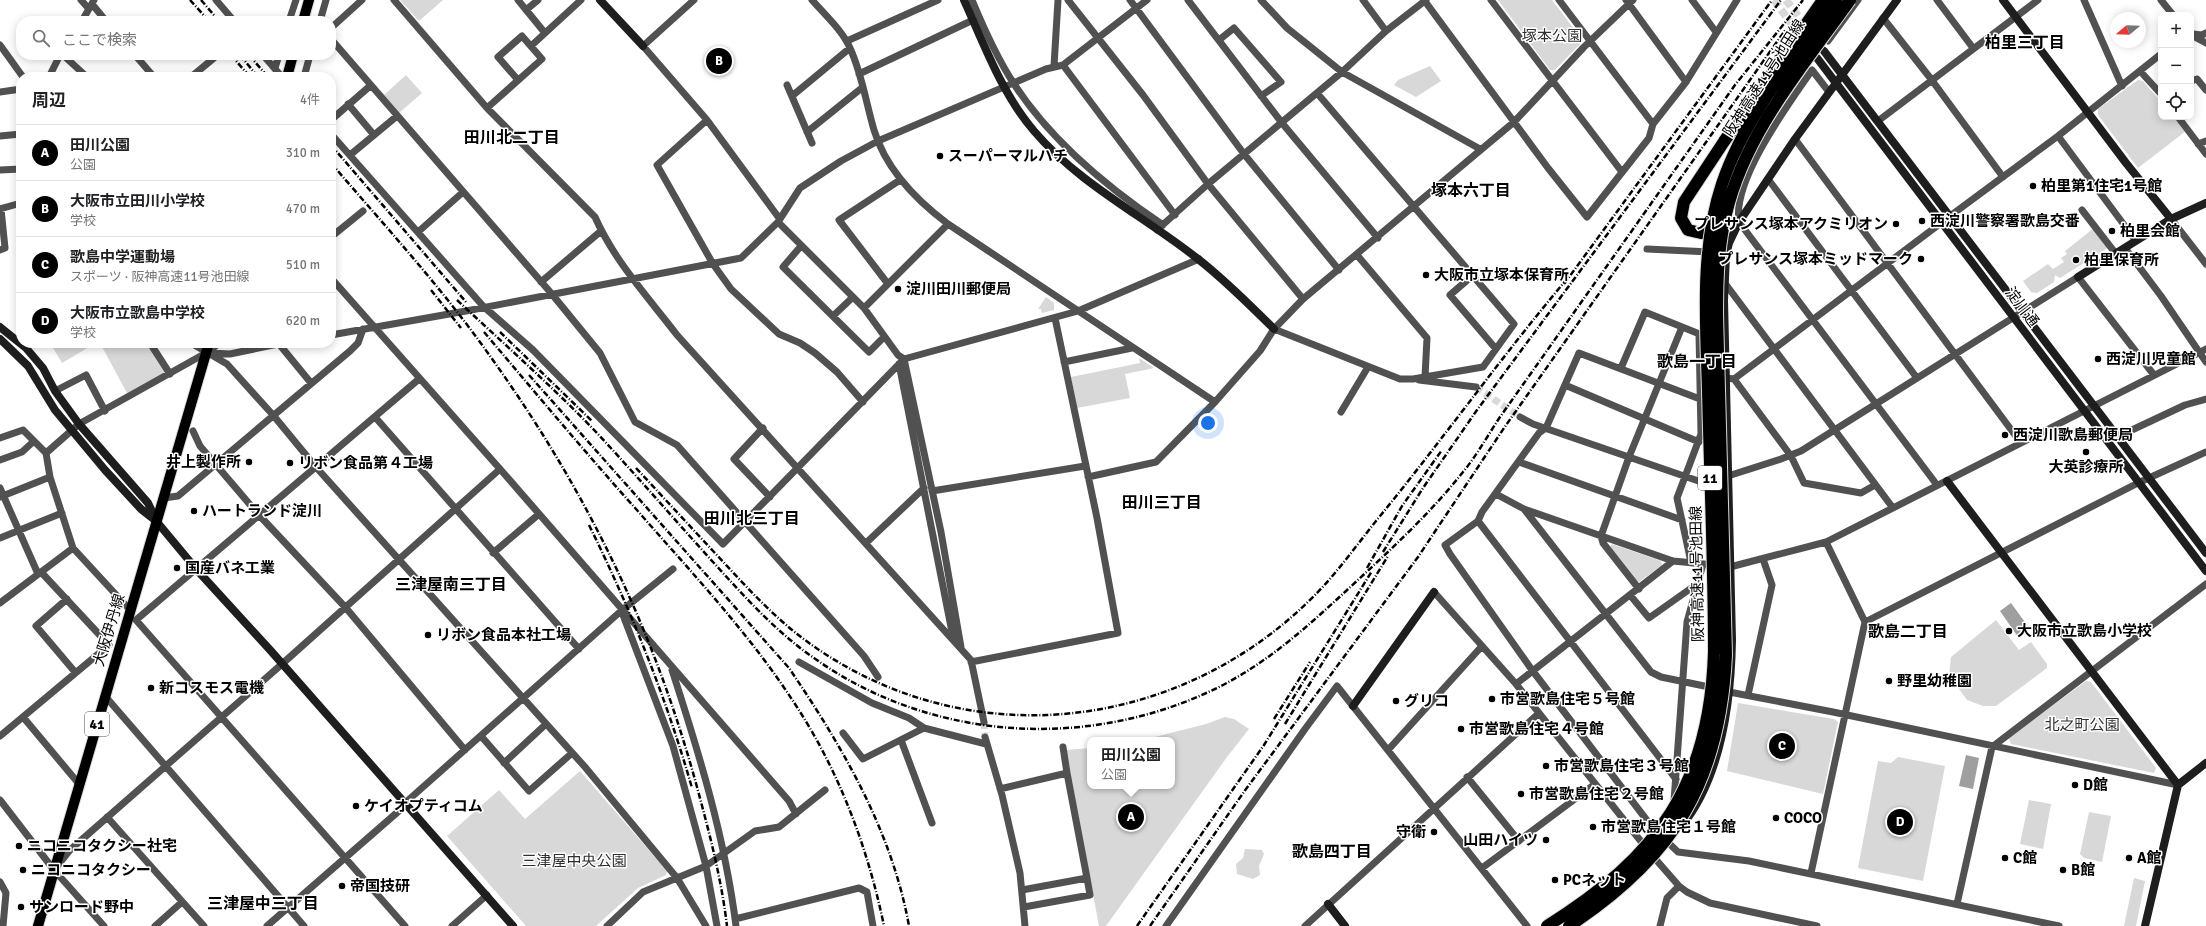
<!DOCTYPE html>
<html lang="ja">
<head>
<meta charset="utf-8">
<style>
  body { margin:0; font-family:Signika,"Noto Sans JP",sans-serif; background:#f2f2f2; color:#202124 }
  .controls { position:absolute; right:12px; top:12px; display:grid; overflow:hidden; border-radius:8px; box-shadow:0 2px 10px #0003 }
  .controls button { width:36px; height:36px; display:grid; place-items:center; padding:0; border:0; border-bottom:1px solid #e0e0e0; background:#fff; color:#202124; font:20px sans-serif }
  .compass { position:absolute; left:2110px; top:12px; width:36px; height:36px; border-radius:50%; background:#fff; box-shadow:0 2px 10px #0003; rotate:251deg }
  .you { position:absolute; left:1208px; top:423px; width:14px; height:14px; margin:-10px; border:3px solid #fff; border-radius:50%; background:#1a73e8; box-shadow:0 0 0 6px #1a73e833 }
  .badge { display:grid; place-items:center; width:26px; height:26px; border-radius:50%; background:#000; color:#fff; font-size:13px; font-weight:700 }
  .pin { position:absolute; translate:-50% -50%; border:2px solid #fff; box-shadow:0 1px 4px #0006 }
  .popup { position:absolute; left:1087px; top:737px; width:88px; height:52px; box-sizing:border-box; display:grid; place-content:center; border-radius:8px; background:#fff; filter:drop-shadow(0 1px 3px #0005); font-size:13px; white-space:nowrap; color:#757577 }
  .popup b { font-size:15px; color:#202124 }
  .popup::after { content:''; position:absolute; left:50%; top:100%; margin-left:-8px; border:8px solid transparent; border-top-color:#fff }
  .list { margin:0; padding:0; list-style:none }
  h2 { display:flex; justify-content:space-between; align-items:center; height:52px; margin:0; padding:0 16px; font-size:17px }
  h2 small { font-size:13px; font-weight:400; color:#757577 }
  .list li { display:grid; grid-template-columns:26px 1fr auto; gap:12px; align-items:center; box-sizing:border-box; height:56px; padding:0 16px; border-top:1px solid #e0e0e0 }
  .list b { display:block; font-size:15px; white-space:nowrap }
  .list p { margin:0; font-size:13px; white-space:nowrap; color:#757577 }
  .list em { font-size:13px; font-style:normal; color:#757577 }
  .icon { flex:none; width:22px; height:22px; fill:none; stroke:currentColor; stroke-width:2; stroke-linecap:round; stroke-linejoin:round }
  .map { position:relative; flex:none; width:2206px; height:926px; overflow:hidden }
  .search { position:absolute; background:#fff; box-shadow:0 2px 10px #0003; left:16px; top:16px; width:320px; height:44px; display:flex; align-items:center; gap:10px; box-sizing:border-box; padding:0 14px; border-radius:16px; color:#757577; font-size:15px }
  .panel { position:absolute; background:#fff; box-shadow:0 2px 10px #0003; left:16px; top:72px; width:320px; height:276px; border-radius:16px }
  .map>svg:first-child { display:block }
  .green { fill:#d8d8d8 }
  .water { fill:#9f9f9f }
  .lines { fill:none; stroke-linecap:round; stroke-linejoin:round }
  .street-tunnel { stroke:#d9d9d9; stroke-width:7; stroke-dasharray:7 3.5; stroke-linecap:butt }
  .secondary-tunnel { stroke:#d9d9d9; stroke-width:8; stroke-dasharray:8 4; stroke-linecap:butt }
  .highway-tunnel { stroke:#d9d9d9; stroke-width:12; stroke-dasharray:12 6; stroke-linecap:butt }
  .primary-casing { stroke:#dbdbdb; stroke-width:12 }
  .highway-casing { stroke:#dbdbdb; stroke-width:14 }
  .street { stroke:#515151; stroke-width:7 }
  .secondary { stroke:#1e1e1e; stroke-width:8 }
  .primary { stroke:#000; stroke-width:10 }
  .highway { stroke:#000; stroke-width:12 }
  .rail { stroke:#000; stroke-width:2.5; stroke-dasharray:6 2 1 2; stroke-linecap:butt }
  .highway-bridge-casing { stroke:#dbdbdb; stroke-width:14; stroke-linecap:butt }
  .highway-bridge { stroke:#000; stroke-width:12 }
  .poi-dot { fill:#000; stroke:#fff; stroke-width:1.5 }
  .labels { text-anchor:middle; dominant-baseline:central; stroke-width:3; stroke-linejoin:round; paint-order:stroke }
  .shield { fill:#fff; stroke:#4c4c4c; stroke-width:1 }
  .shield-label { font-size:14px; font-weight:bold; fill:#000 }
  .park-label { font-size:15px; fill:#2f2f2f; stroke:#fff }
  .street-label { font-size:15px; fill:#000; stroke:#fff }
  .poi-label { font-size:15px; font-weight:bold; fill:#000; stroke:#fff; text-anchor:start }
  .neighbourhood-label { font-size:16px; font-weight:bold; fill:#000; stroke:#fff }
</style>
</head>
<body>
<div class="map">
<svg width="2206" height="926" viewBox="0 0 2206 926">
  <rect width="100%" height="100%" fill="#fff"/>
  <!-- green -->
  <path class="green" d="M400,0H443L419,21Z
    M1498,0H1552L1581,38V43L1555,70H1550Z
    M1430,66L1441,81L1416,97L1394,85L1398,80Z
    M406,75L422,93L399,113L384,95Z
    M2138,80L2143,81L2161,102V117H2174L2186,131L2138,168L2098,115V109Z
    M2094,228L2107,247L2106,249L2060,278L2055,275L2054,282L2037,293L2031,292L2023,281L2048,264L2053,269L2064,262L2061,258L2067,254L2065,251Z
    M1046,297L1054,303V310L1042,313L1041,309H1038Z
    M50,343H96L62,363Z
    M100,343H147L166,372L127,393Z
    M1139,358L1154,368L1125,374L1130,398L1077,408L1071,377L1140,363Z
    M1612,544L1661,561L1662,565L1639,582L1635,581L1610,547Z
    M1996,620L2019,650L2031,642L2047,664V668L1996,706H1983L1967,700L1949,675L1951,657Z
    M2086,681L2091,682L2156,768L2154,773L2011,744L2009,738Z
    M1738,703L1834,719L1838,722L1823,794L1727,771Z
    M1225,717L1234,719L1249,729L1227,757L1106,926H1099L1066,750L1090,748V786H1172V740H1143L1206,724Z
    M1898,757L1945,766L1923,881L1858,868L1878,761L1891,763Z
    M580,771L667,871L666,875L638,888L596,926H526L447,836L499,790L525,819Z
    M2029,800L2051,804L2043,849L2020,844Z
    M2089,812L2111,816L2102,862L2084,858L2080,854Z
    M1245,849L1262,850L1264,854L1259,866L1260,875L1253,879L1237,874L1236,864L1243,858Z
    M2134,878L2145,881L2136,926H2124Z"/>
  <!-- water -->
  <path class="water" d="M2011,603L2030,629L2018,637L2000,611Z
    M1966,755L1979,758L1973,789L1959,786Z"/>
  <g class="lines">
    <!-- street-tunnel -->
    <path class="street-tunnel" d="M1476,387L1520,417
      M984,722L985,737"/>
    <!-- secondary-tunnel -->
    <path class="secondary-tunnel" d="M1774,0L1801,37
      M1786,0L1807,28"/>
    <!-- highway-tunnel -->
    <path class="highway-tunnel" d="M1727,187L1736,164L1756,126"/>
    <!-- primary casing -->
    <g class="primary-casing">
      <path id="primary" d="M303,21L309,0
        M287,77L293,55
        M38,926L209,343"/>
    </g>
    <!-- highway casing -->
    <g class="highway-casing">
      <path id="highway" d="M1725,140L1684,202L1681,218L1688,230L1701,233C1721,227 1723,206 1727,187"/>
    </g>
    <!-- street -->
    <path class="street" d="M81,0L89,9
      M216,0L234,21
      M394,0L487,108L595,217C615,262 648,297 677,335L971,660L984,722
      M518,0L545,33
      M694,0L643,46L707,120L779,218
      M812,0C825,15 842,30 850,48C862,74 866,103 874,130C886,170 916,200 948,224L1215,402
      M972,0C984,29 997,58 1014,84C1051,141 1108,188 1163,225
      M1068,0L1143,95L1208,184L1303,299
      M1130,0L1244,154L1339,270
      M1188,0L1282,123L1378,238
      M1261,0L1287,28L1342,72L1480,149
      M1363,0L1386,31
      M1424,0L1548,168L1587,217L1649,138L1653,124L1686,82L1737,0
      M1491,0L1622,172
      M1559,0L1653,124
      M1626,0L1686,82
      M1692,0L1716,32
      M1937,0L1973,48
      M2084,0L2122,86
      M2161,0L2173,15
      M92,4L106,21
      M526,10L538,0
      M1883,18L1931,79L2003,177
      M82,21L94,0
      M289,21L296,0
      M320,21L326,0
      M331,28L362,0
      M2193,34L2202,35L2206,33
      M2191,35L2206,43
      M331,39L551,293L600,353L635,422L677,445L864,656L878,677
      M1219,40L1234,28L1281,82L1261,96
      M847,41L938,0
      M1828,41L1858,0
      M0,45L23,77
      M531,46L581,0
      M63,55L87,77
      M135,55L154,77
      M263,55L282,77
      M1063,65L1175,215
      M1054,66L1058,0
      M275,68L279,55
      M2140,71L2161,94
      M859,74L973,20
      M49,77L60,55
      M191,77L214,58
      M243,77L244,76
      M304,77L310,55
      M2191,81L2197,79L2206,90
      M787,85L812,143
      M0,92L21,89
      M1829,92L1812,70C1788,105 1732,180 1739,222L1937,485
      M792,96L850,48
      M348,104L374,135
      M487,108L542,59L522,36L498,57L518,80
      M2178,117L2206,154
      M331,120L370,86
      M707,120L657,165L713,264L731,289L779,334L800,343L815,353L837,372L863,402
      M1878,121L2038,0
      M807,132L863,87
      M331,134L483,306L533,350L723,544L904,359L1078,311L1199,259
      M0,136L21,134
      M2058,136L2136,241
      M1795,139L2021,443
      M2198,144L2206,141
      M350,155L397,116
      M0,170L21,169
      M1768,179L1917,378
      M0,209L21,203
      M2082,210L2116,254
      M1950,216L2058,136L2161,54
      M2171,219L2206,264
      M778,222L864,308L898,355L904,359L941,532L961,647
      M1157,230L1208,184L1342,72L1386,31L1426,0
      M418,232L463,192
      M331,237L363,211
      M801,246L783,267L869,352L884,337
      M2125,248L2161,296L2206,362
      M1647,249L1710,252
      M0,250L5,248L1,209
      M1357,255L1427,338L1425,377
      M1472,276L1450,295L1496,349
      M331,278L500,469L789,801L796,814
      M541,282L601,231
      M1724,282L1893,508
      M888,284L839,220L900,180
      M864,308L948,224
      M833,316L853,297
      M1274,329L1400,379H1413L1483,367L1514,324L1317,93
      M331,335L466,311L741,258L778,222L800,188L841,161L878,141L1046,69L1063,65L1147,0
      M150,343L170,374
      M191,343L227,364L273,415L315,466L585,767L677,878L706,926
      M279,344L311,383
      M210,353L230,354L283,343
      M1064,362L1132,348
      M899,364L953,637
      M1621,368L1645,312L1702,335
      M1726,378L1734,379L1941,223
      M1734,379L1791,456L1804,483L1861,493L1875,485
      M1419,380L1476,387
      M1565,385L1699,442
      M55,391L86,375L105,411
      M1710,400L1700,399L1579,353L1546,428L1539,433L1482,512L1478,521L1445,545L1450,554L1532,670L1652,827L1678,852L1749,861L2059,926
      M1341,412L1368,367
      M375,417L579,649
      M1520,417L1533,424L1713,486
      M763,428L734,459L770,497
      M193,431L200,446L258,514L346,608L465,750
      M2117,437L2185,405L2206,399
      M0,438L23,430L46,453L50,477L73,548L131,611
      M46,453L79,424L206,353L220,343
      M0,460L22,452L34,441
      M1519,462L1682,520
      M1728,476L1781,459L1801,451L2078,277L2154,375
      M1088,477L1156,462L1215,402L1260,351L1274,329L1303,299L1514,122L1584,47L1633,0
      M0,488L38,574
      M932,491L1085,466
      M1496,494L1524,509L1673,561L1715,565
      M0,497L50,477
      M164,498L178,496L350,351L358,343L363,329
      M1524,509L1651,672L1661,677L1714,688
      M1478,521L1676,779
      M0,538L62,513
      M866,543L924,488
      M493,553L539,514
      M1691,562L1677,498L1701,434L1699,334
      M1726,567H1730L1826,542L2206,349
      M1639,589L1603,543L1601,536L1629,457L1682,327
      M1434,592L1516,684L1651,854L1679,886L1687,892L1710,903L1817,926
      M1630,595L1649,618L1697,584
      M67,599L36,626L75,672
      M0,603L73,548
      M623,615L673,746L706,866L717,926
      M1865,622L2138,483L2206,452
      M799,662L872,703L909,718L924,728
      M971,662L1118,633L1097,518L1055,318
      M672,670C699,753 725,838 736,926
      M1516,684L1673,561
      M1724,691L1833,712L2178,785
      M1748,695L1772,585L1763,559
      M105,696L304,926
      M23,717L79,784
      M843,733L863,759L924,728L986,744
      M0,736L109,645L41,572
      M481,736L529,791L572,753
      M985,737L1002,795L1020,873L1025,926
      M901,740L932,823
      M1388,750L1482,646
      M504,763L546,724
      M1067,773L1087,878
      M1467,777L1519,841
      M1000,789L1067,773L1063,747
      M0,800L54,870L104,926
      M1674,801L1687,622L1703,564
      M107,817L204,926
      M58,865L70,850L282,664L500,469
      M1482,868L1595,784
      M1811,873L1865,622L1826,542
      M0,882L6,893L3,926
      M1022,890L1087,878L1090,895L1024,907
      M1957,904L1992,747L2206,584
      M735,919L859,888L867,892L873,926
      M155,926L182,902
      M267,926L400,810L405,803L621,611L673,569
      M405,926L136,620L419,379
      M452,926L487,895
      M607,926L643,892L706,866L755,831L779,827L825,790
      M1166,926L1305,729L1337,686L1527,926
      M1305,926L1539,713
      M1660,926L1667,898L1679,886"/>
    <!-- secondary -->
    <path class="secondary" d="M600,0L643,46
      M964,0C984,44 1002,94 1034,131C1079,184 1144,216 1198,259C1225,280 1250,305 1274,329
      M2003,0L2126,163L2171,219
      M1824,51L2206,553
      M1817,58L2206,571
      M2078,277L2171,219L2206,203
      M0,327L26,348L43,368L55,391L79,424L148,503L157,522L197,570L271,651L513,926
      M0,339L28,366L55,410L105,470L141,509L155,520
      M1947,481L2178,785
      M1353,706L1434,592
      M1681,827C1721,778 1731,702 1732,640L1724,300L1726,255L1729,243L1739,222L1795,139L1897,0
      M1328,904L1345,926
      M2145,926L2178,785L2206,763"/>
    <!-- primary -->
    <use href="#primary" class="primary"/>
    <!-- highway -->
    <use href="#highway" class="highway"/>
    <!-- rail -->
    <path class="rail" d="M190,0L209,21
      M201,0L219,21
      M231,55L250,77
      M240,55L258,77
      M249,55L268,77
      M331,145L466,302
      M331,163C385,226 442,288 490,356C589,494 658,637 701,802C712,843 722,884 727,926
      M1564,284L1772,0
      M431,290L461,328
      M457,300C504,344 553,387 597,433C636,475 674,519 713,562C744,596 776,632 814,658C932,742 1090,751 1219,687C1267,663 1307,627 1346,591C1387,553 1428,516 1463,472C1477,455 1488,435 1500,417L1735,85L1803,0
      M484,332C534,391 584,451 636,509C691,572 749,633 795,704C839,771 868,848 884,926
      M500,332L592,421
      M529,375L789,668C842,746 892,831 909,926
      M636,468C662,496 688,524 714,552C743,583 771,615 805,640C963,757 1177,734 1314,596C1337,573 1356,546 1376,521C1441,442 1501,357 1567,279
      M589,525C631,610 666,697 692,788
      M1383,552L1423,488L1477,410L1781,0
      M1367,568L1402,506L1442,450
      M1274,719L1310,662
      M1285,724L1388,556
      M1137,926L1264,745L1372,571
      M1150,926L1246,789L1418,557L1504,428L1786,29"/>
    <!-- highway-bridge casing -->
    <g class="highway-bridge-casing">
      <path id="highway-bridge" d="M1725,140L1823,0
        M1547,926C1658,857 1710,785 1714,652C1714,565 1710,477 1708,390C1706,322 1700,250 1722,184C1745,116 1794,58 1836,0
        M1569,926C1674,857 1720,782 1726,655L1717,314C1717,280 1718,247 1726,214C1745,133 1803,66 1850,0"/>
    </g>
    <!-- highway-bridge -->
    <use href="#highway-bridge" class="highway-bridge"/>
  </g>
  <!-- markers -->
  <g class="poi-dot">
    <circle cx="940" cy="156" r="4"/>
    <circle cx="2033" cy="186" r="4"/>
    <circle cx="1922" cy="221" r="4"/>
    <circle cx="1896" cy="224" r="4"/>
    <circle cx="2112" cy="231" r="4"/>
    <circle cx="1921" cy="259" r="4"/>
    <circle cx="2076" cy="260" r="4"/>
    <circle cx="1426" cy="275" r="4"/>
    <circle cx="898" cy="289" r="4"/>
    <circle cx="2098" cy="359" r="4"/>
    <circle cx="2005" cy="435" r="4"/>
    <circle cx="2086" cy="452" r="4"/>
    <circle cx="249" cy="462" r="4"/>
    <circle cx="290" cy="463" r="4"/>
    <circle cx="194" cy="511" r="4"/>
    <circle cx="177" cy="568" r="4"/>
    <circle cx="2009" cy="631" r="4"/>
    <circle cx="428" cy="635" r="4"/>
    <circle cx="1889" cy="681" r="4"/>
    <circle cx="151" cy="688" r="4"/>
    <circle cx="1492" cy="699" r="4"/>
    <circle cx="1396" cy="701" r="4"/>
    <circle cx="1461" cy="729" r="4"/>
    <circle cx="1546" cy="766" r="4"/>
    <circle cx="2075" cy="785" r="4"/>
    <circle cx="1521" cy="794" r="4"/>
    <circle cx="356" cy="806" r="4"/>
    <circle cx="1776" cy="818" r="4"/>
    <circle cx="1593" cy="827" r="4"/>
    <circle cx="1434" cy="832" r="4"/>
    <circle cx="1546" cy="840" r="4"/>
    <circle cx="19" cy="846" r="4"/>
    <circle cx="2005" cy="858" r="4"/>
    <circle cx="2129" cy="858" r="4"/>
    <circle cx="23" cy="870" r="4"/>
    <circle cx="2063" cy="870" r="4"/>
    <circle cx="1555" cy="880" r="4"/>
    <circle cx="342" cy="886" r="4"/>
    <circle cx="21" cy="907" r="4"/>
  </g>
  <g class="labels">
    <!-- shield labels -->
    <g class="shield">
      <rect x="1698" y="466" width="24" height="24" rx="3"/>
      <rect x="85" y="712" width="24" height="24" rx="3"/>
    </g>
    <g class="shield-label">
      <text x="1710" y="478">11</text>
      <text x="97" y="724">41</text>
    </g>
    <!-- park labels -->
    <g class="park-label">
      <text x="1552" y="36">塚本公園</text>
      <text x="2082" y="725">北之町公園</text>
      <text x="574" y="861">三津屋中央公園</text>
    </g>
    <!-- street labels -->
    <g class="street-label">
      <text transform="translate(1764 78) rotate(-57)">阪神高速11号池田線</text>
      <text transform="translate(2022 307) rotate(53)">淀川通</text>
      <text transform="translate(1697 574) rotate(-91)">阪神高速11号池田線</text>
      <text transform="translate(109 630) rotate(-73)">大阪伊丹線</text>
    </g>
    <!-- poi labels -->
    <g class="poi-label">
      <text x="948" y="156">スーパーマルハチ</text>
      <text x="2041" y="186">柏里第1住宅1号館</text>
      <text x="1930" y="221">西淀川警察署歌島交番</text>
      <text x="1888" y="224" text-anchor="end">プレサンス塚本アクミリオン</text>
      <text x="2120" y="231">柏里会館</text>
      <text x="1913" y="259" text-anchor="end">プレサンス塚本ミッドマーク</text>
      <text x="2084" y="260">柏里保育所</text>
      <text x="1434" y="275">大阪市立塚本保育所</text>
      <text x="906" y="289">淀川田川郵便局</text>
      <text x="2106" y="359">西淀川児童館</text>
      <text x="2013" y="435">西淀川歌島郵便局</text>
      <text x="241" y="462" text-anchor="end">井上製作所</text>
      <text x="298" y="463">リボン食品第４工場</text>
      <text x="2086" y="467" text-anchor="middle">大英診療所</text>
      <text x="202" y="511">ハートランド淀川</text>
      <text x="185" y="568">国産バネ工業</text>
      <text x="2017" y="631">大阪市立歌島小学校</text>
      <text x="436" y="635">リボン食品本社工場</text>
      <text x="1897" y="681">野里幼稚園</text>
      <text x="159" y="688">新コスモス電機</text>
      <text x="1500" y="699">市営歌島住宅５号館</text>
      <text x="1404" y="701">グリコ</text>
      <text x="1469" y="729">市営歌島住宅４号館</text>
      <text x="1554" y="766">市営歌島住宅３号館</text>
      <text x="2083" y="785">D館</text>
      <text x="1529" y="794">市営歌島住宅２号館</text>
      <text x="364" y="806">ケイオプティコム</text>
      <text x="1784" y="818">COCO</text>
      <text x="1601" y="827">市営歌島住宅１号館</text>
      <text x="1426" y="832" text-anchor="end">守衛</text>
      <text x="1538" y="840" text-anchor="end">山田ハイツ</text>
      <text x="27" y="846">ニコニコタクシー社宅</text>
      <text x="2013" y="858">C館</text>
      <text x="2137" y="858">A館</text>
      <text x="31" y="870">ニコニコタクシー</text>
      <text x="2071" y="870">B館</text>
      <text x="1563" y="880">PCネット</text>
      <text x="350" y="886">帝国技研</text>
      <text x="29" y="907">サンロード野中</text>
    </g>
    <!-- neighbourhood labels -->
    <g class="neighbourhood-label">
      <text x="2025" y="43">柏里三丁目</text>
      <text x="512" y="138">田川北二丁目</text>
      <text x="1471" y="191">塚本六丁目</text>
      <text x="1697" y="362">歌島一丁目</text>
      <text x="1162" y="503">田川三丁目</text>
      <text x="752" y="519">田川北三丁目</text>
      <text x="451" y="585">三津屋南三丁目</text>
      <text x="1908" y="632">歌島二丁目</text>
      <text x="1332" y="852">歌島四丁目</text>
      <text x="263" y="904">三津屋中三丁目</text>
    </g>
  </g>
</svg>
<div class="controls">
<button>+</button>
<button>−</button>
<button><svg class="icon" aria-label="locate" viewBox="0 0 24 24"><circle cx="12" cy="12" r="6"/><path d="M12 2v4M12 18v4M2 12h4M18 12h4"/></svg></button>
</div>
<svg class="compass" viewBox="-18 -18 36 36"><path d="M0-13l5 13h-10z" fill="#e53935"/><path d="M0 13l5-13h-10z" fill="#757577"/></svg>
<div class="you"></div>
<div class="pin badge" style="left:1131px;top:817px">A</div>
<div class="popup"><b>田川公園</b>公園</div>
<div class="pin badge" style="left:719px;top:61px">B</div>
<div class="pin badge" style="left:1782px;top:746px">C</div>
<div class="pin badge" style="left:1900px;top:822px">D</div>
<div class="search"><svg class="icon" aria-label="search" viewBox="0 0 24 24"><circle cx="10" cy="10" r="6"/><path d="M15 15l6 6"/></svg>ここで検索</div>
<section class="panel">
<h2>周辺<small>4件</small></h2>
<ul class="list">
<li><span class="badge">A</span><div><b>田川公園</b><p>公園</p></div><em>310 m</em></li>
<li><span class="badge">B</span><div><b>大阪市立田川小学校</b><p>学校</p></div><em>470 m</em></li>
<li><span class="badge">C</span><div><b>歌島中学運動場</b><p>スポーツ · 阪神高速11号池田線</p></div><em>510 m</em></li>
<li><span class="badge">D</span><div><b>大阪市立歌島中学校</b><p>学校</p></div><em>620 m</em></li>
</ul>
</section>
</div>
</body>
</html>
